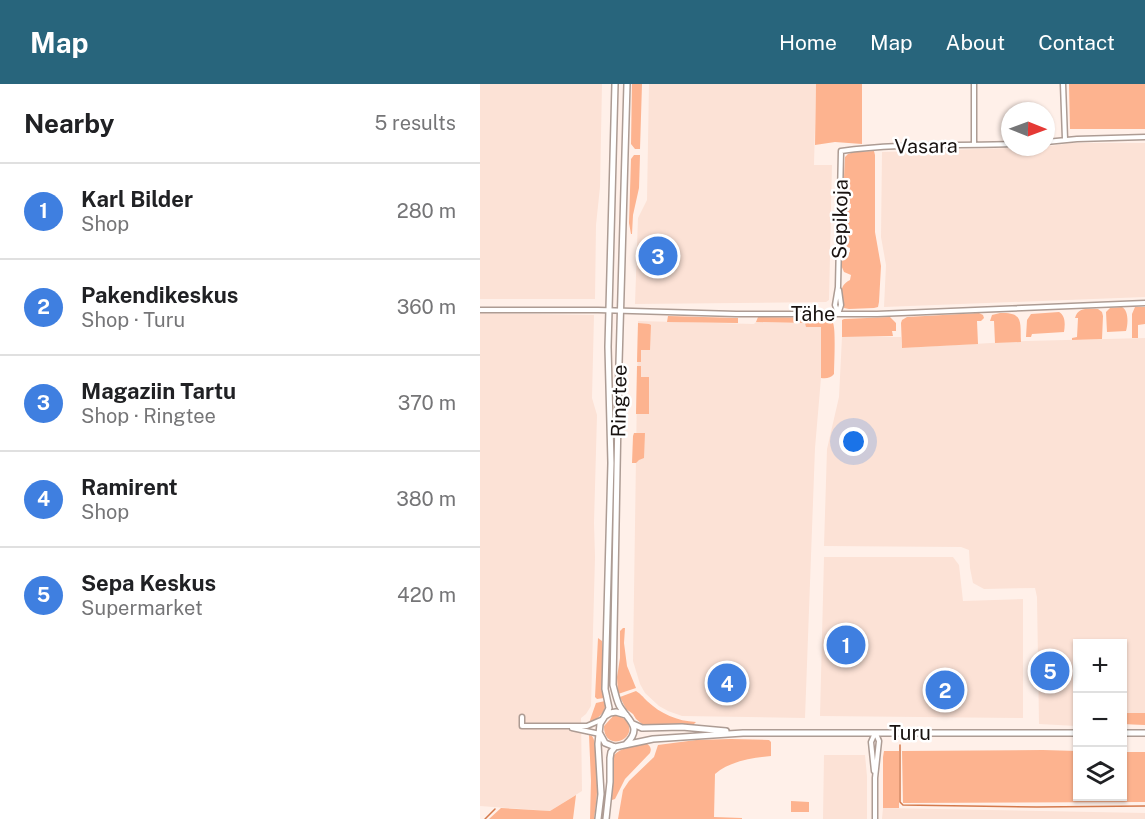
<!DOCTYPE html>
<html lang="en">
<head>
<meta charset="utf-8">
<style>
  body { margin:0; font-family:"Public Sans",sans-serif; background:#f2f2f2; color:#202124 }
  .controls { position:absolute; right:18px; bottom:18px; display:grid; overflow:hidden; border-radius:0px; box-shadow:0 2px 4px #0004 }
  .controls button { width:54px; height:54px; display:grid; place-items:center; padding:0; border:0; border-bottom:2px solid #e0e0e0; background:#fff; color:#202124; font:30px sans-serif }
  .compass { position:absolute; left:521px; top:18px; width:54px; height:54px; border-radius:50%; background:#fff; box-shadow:0 2px 4px #0004; rotate:91deg }
  .you { position:absolute; left:374px; top:358px; width:21px; height:21px; margin:-15px; border:4px solid #fff; border-radius:50%; background:#1a73e8; box-shadow:0 0 0 9px #1a73e833 }
  .badge { display:grid; place-items:center; width:39px; height:39px; border-radius:50%; background:#28657c; color:#fff; font-size:20px; font-weight:700 }
  .pin { position:absolute; translate:-50% -50%; border:3px solid #fff; box-shadow:0 2px 6px #0006 }
  .list { margin:0; padding:0; list-style:none }
  h2 { display:flex; justify-content:space-between; align-items:center; height:78px; margin:0; padding:0 24px; font-size:26px }
  h2 small { font-size:20px; font-weight:400; color:#757577 }
  .list li { display:grid; grid-template-columns:39px 1fr auto; gap:18px; align-items:center; box-sizing:border-box; height:96px; padding:0 24px; border-top:2px solid #e0e0e0 }
  .list b { display:block; font-size:22px; white-space:nowrap }
  .list p { margin:0; font-size:20px; white-space:nowrap; color:#757577 }
  .list em { font-size:20px; font-style:normal; color:#757577 }
  .icon { flex:none; width:33px; height:33px; fill:none; stroke:currentColor; stroke-width:2; stroke-linecap:round; stroke-linejoin:round }
  .map { position:relative; flex:none; width:665px; height:735px; overflow:hidden }
  header { display:flex; align-items:center; gap:36px; box-sizing:border-box; height:84px; padding:0 30px; background:#28657c; color:#fff }
  header strong { font-size:28px }
  nav { display:flex; gap:33px; margin-inline-start:auto; font-size:21px }
  main { display:flex }
  aside { flex:1; background:#fff }
  .map>svg:first-child { display:block }
  .built { fill:#fce2d6 }
  .green { fill:#fdb38f }
  .lines { fill:none; stroke-linecap:round; stroke-linejoin:round }
  .stream { stroke:#d57a4c; stroke-width:1.5 }
  .street-casing { stroke:#ad9c94; stroke-width:7 }
  .secondary-casing { stroke:#ad9c94; stroke-width:8 }
  .street { stroke:#fff; stroke-width:4 }
  .secondary { stroke:#fff; stroke-width:5 }
  .labels { text-anchor:middle; dominant-baseline:central; stroke-width:5; stroke-linejoin:round; paint-order:stroke }
  .street-label { font-size:20px; fill:#181210; stroke:#fff }
</style>
</head>
<body>
<header>
<strong>Map</strong>
<nav><a>Home</a><a>Map</a><a>About</a><a>Contact</a></nav>
</header>
<main>
<aside>
<h2>Nearby<small>5 results</small></h2>
<ul class="list">
<li><span class="badge" style="background:#3f7fe0">1</span><div><b>Karl Bilder</b><p>Shop</p></div><em>280 m</em></li>
<li><span class="badge" style="background:#3f7fe0">2</span><div><b>Pakendikeskus</b><p>Shop · Turu</p></div><em>360 m</em></li>
<li><span class="badge" style="background:#3f7fe0">3</span><div><b>Magaziin Tartu</b><p>Shop · Ringtee</p></div><em>370 m</em></li>
<li><span class="badge" style="background:#3f7fe0">4</span><div><b>Ramirent</b><p>Shop</p></div><em>380 m</em></li>
<li><span class="badge" style="background:#3f7fe0">5</span><div><b>Sepa Keskus</b><p>Supermarket</p></div><em>420 m</em></li>
</ul>
</aside>
<div class="map">
<svg width="665" height="735" viewBox="0 0 665 735">
  <rect width="100%" height="100%" fill="#fff0e9"/>
  <!-- built -->
  <path class="built" d="M0,0H122L120,103L116,141L115,215H0Z
    M169,0H336L334,81H352L349,216L346,218L155,220L158,134L167,116Z
    M591,59H665V213L404,223L406,181L401,153L402,68L563,63Z
    M0,229L114,231L112,314L117,331L114,439L115,473L111,622L106,630L101,634L102,707L70,727L0,722Z
    M158,237L274,240L276,238L325,239L341,243V294L335,364L325,634L202,632L188,627L179,622L165,609L160,600L153,577Z
    M362,253H421L422,264L546,257L665,254V641L643,640L642,560H598L597,642L559,640L557,513L555,504L504,505L493,499L490,484L489,466L481,463L344,462L347,365L359,313Z
    M344,473H473L479,481L483,517L543,515V634L340,632Z
    M344,671H385L387,692V735H343Z
    M403,724L665,729V735H402Z"/>
  <!-- green -->
  <path class="green" d="M152,0H162L160,65H155L151,60Z
    M336,0H382V60L355,58L335,61Z
    M589,0H665V45H590Z
    M394,67L395,71V148L401,182L399,218L398,223L394,224L369,225L364,224C361,212 358,202 370,196L371,191L364,188L361,181L364,171L370,168V164L365,162C362,156 360,137 363,130C365,125 367,126 371,124V120L366,118L363,113L365,73L368,70L374,68Z
    M154,71H160L159,104L153,131L152,150H151L149,139L151,75Z
    M642,223C649,227 648,240 646,247L627,248L626,228L630,224Z
    M655,223H665V240L658,241V254H652V230Z
    M618,225L622,228L623,232L622,255L592,256V254L597,253L598,234H595C598,223 608,225 618,225Z
    M579,228C586,232 585,241 584,248L552,250L551,253H546L547,236L551,230Z
    M499,229L503,231L504,234L501,237H497L498,260L422,264L421,239L422,236L427,233Z
    M520,229C544,228 540,238 541,258L515,259L514,237H510L512,231Z
    M188,232L258,234V239L187,238Z
    M278,233L345,234C348,235 351,235 353,239C356,246 354,281 354,290C351,294 346,295 341,294V243H326L325,239L276,238Z
    M410,233L416,239V247H412L413,252L362,253V236L364,235Z
    M158,239L169,240L171,241L170,266H161V278H157Z
    M157,282H161V293H169V330H156Z
    M154,349H165L164,374L159,376L156,379H152L153,352Z
    M143,544H145L144,559L147,582L156,604L138,610L137,593L140,574V547Z
    M118,554L122,557V602L124,614L117,615L115,613Z
    M156,607C161,610 163,613 167,617C181,630 197,637 216,638L213,641H169L162,640L156,635L153,630L146,625L140,613Z
    M125,617C127,628 119,634 109,639L116,619Z
    M643,629H665V641L643,640Z
    M134,631C139,632 144,633 147,638C159,656 123,669 124,642Z
    M109,651L112,652C122,667 117,717 114,735H110L111,697Z
    M251,655L289,656L291,658V672C272,674 250,677 235,690L234,733L262,734V735H138L143,706L149,697L174,673L178,661L216,656Z
    M166,659C170,662 172,664 170,669L145,695L135,715L132,716L133,672C141,663 155,662 166,659Z
    M563,666L597,667L598,712H642L643,668H665V718L423,719L422,667Z
    M404,667H419V724H403V673Z
    M96,711L93,735H9L21,724L70,727Z
    M311,717L329,718V728H311Z"/>
  <g class="lines">
    <!-- stream -->
    <path class="stream" d="M420,661V718L423,721L557,723L665,722
      M5,735L15,725"/>
    <!-- street casing -->
    <g class="street-casing">
      <path id="street" d="M494,0V61
        M583,0L585,55
        M566,58L597,55L665,53
        M0,226H118L256,230H397L665,219
        M358,229L355,221L358,203L361,67C417,59 474,62 530,60
        M358,230L361,221L359,206
        M42,633V642H107L121,636
        M92,644L120,650
        M394,687L391,658L395,649
        M395,735V694L399,657L396,650"/>
    </g>
    <!-- secondary casing -->
    <g class="secondary-casing">
      <path id="secondary" d="M125,632L129,624L125,605L131,379L128,263L135,0
        M153,640L162,644L202,643L246,647
        M642,649H665
        M120,650L125,659L135,663L173,655L263,649H598
        M146,660C164,643 147,636 139,621C136,614 135,608 133,601L139,279L147,0
        M118,735L121,710L118,660L120,640L125,632L130,629L136,628L146,631
        M126,735L130,698V674L131,668L135,663"/>
    </g>
    <!-- street -->
    <use href="#street" class="street"/>
    <!-- secondary -->
    <use href="#secondary" class="secondary"/>
  </g>
  <g class="labels">
    <!-- street labels -->
    <g class="street-label">
      <text transform="translate(446 62) rotate(-1)">Vasara</text>
      <text transform="translate(360 135) rotate(-89)">Sepikoja</text>
      <text x="333" y="230">Tähe</text>
      <text transform="translate(139 317) rotate(-89)">Ringtee</text>
      <text x="430" y="649">Turu</text>
    </g>
  </g>
</svg>
<div class="controls">
<button>+</button>
<button>−</button>
<button><svg class="icon" aria-label="layers" viewBox="0 0 24 24"><path d="M12 4l9 5-9 5-9-5zM3 14l9 5 9-5"/></svg></button>
</div>
<svg class="compass" viewBox="-18 -18 36 36"><path d="M0-13l5 13h-10z" fill="#e53935"/><path d="M0 13l5-13h-10z" fill="#757577"/></svg>
<div class="you"></div>
<div class="pin badge" style="left:366px;top:561px;background:#3f7fe0">1</div>
<div class="pin badge" style="left:465px;top:606px;background:#3f7fe0">2</div>
<div class="pin badge" style="left:178px;top:172px;background:#3f7fe0">3</div>
<div class="pin badge" style="left:247px;top:599px;background:#3f7fe0">4</div>
<div class="pin badge" style="left:570px;top:587px;background:#3f7fe0">5</div>
</div>
</main>
</body>
</html>
